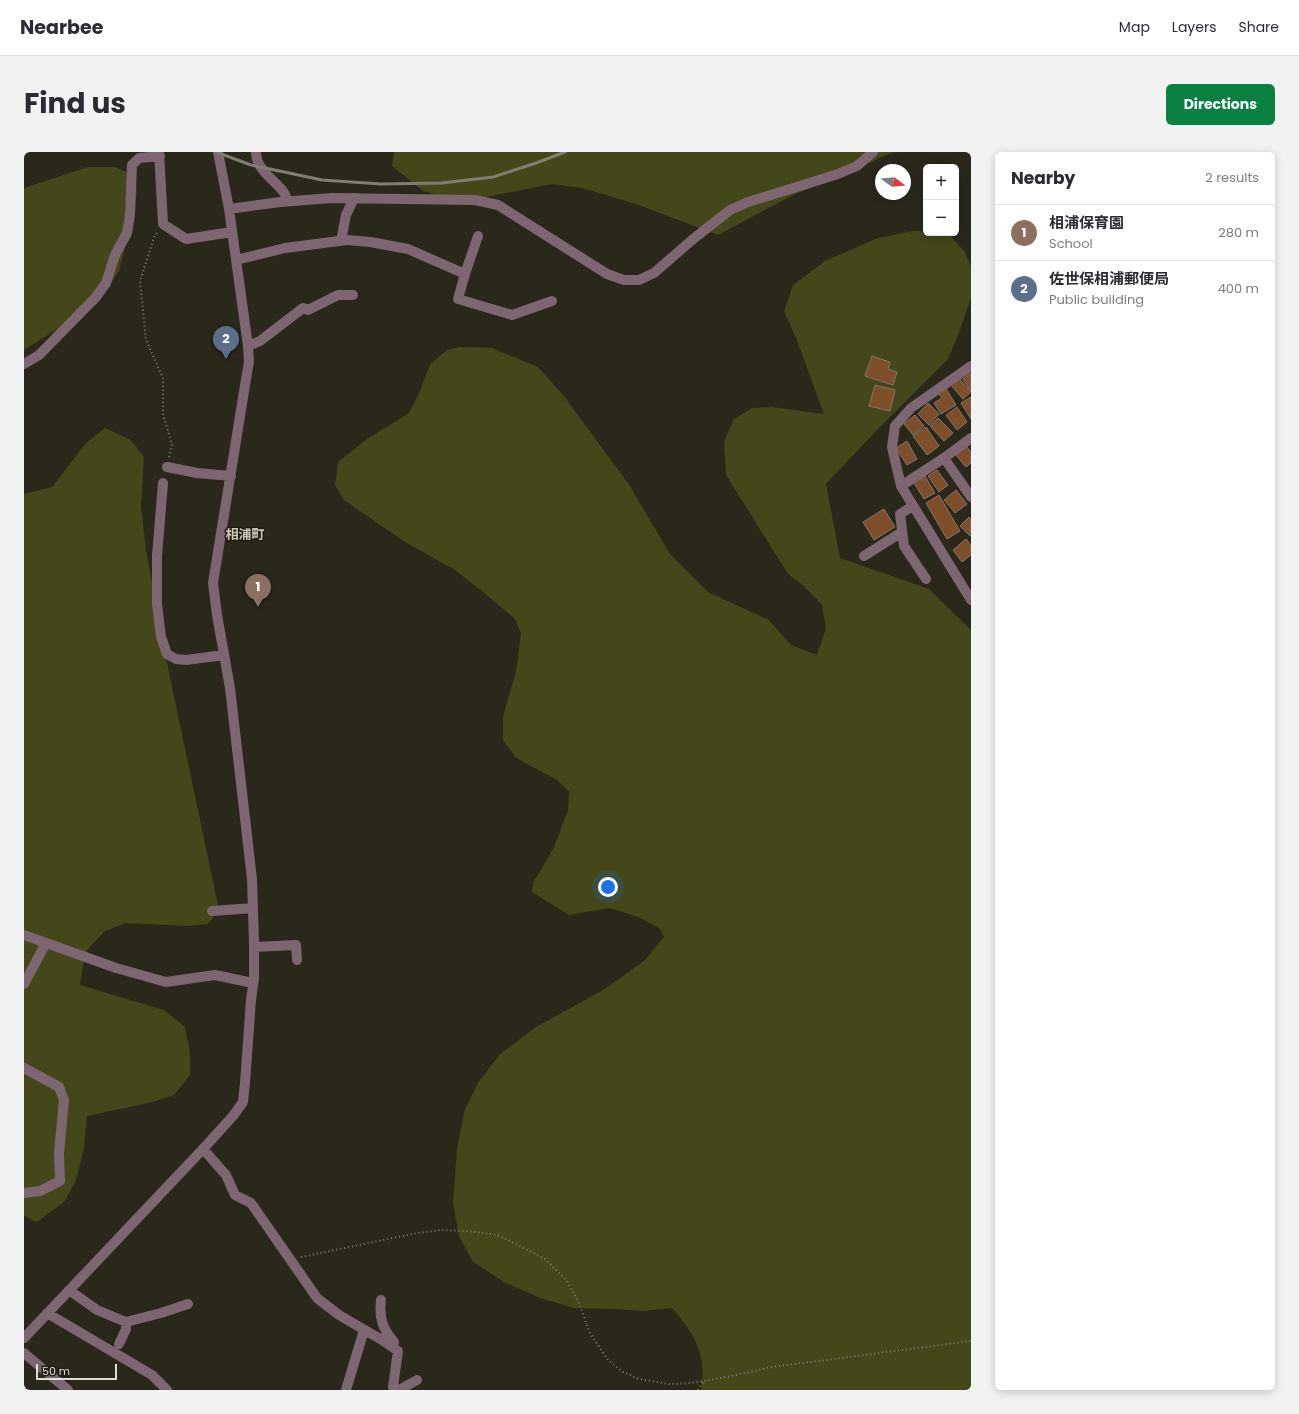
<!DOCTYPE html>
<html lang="en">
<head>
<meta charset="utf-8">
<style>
  body { margin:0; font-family:Poppins,"Noto Sans JP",sans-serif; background:#f2f2f3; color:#2b2b33 }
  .controls { position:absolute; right:12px; top:12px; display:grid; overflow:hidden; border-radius:6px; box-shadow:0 2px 10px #0003 }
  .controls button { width:36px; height:36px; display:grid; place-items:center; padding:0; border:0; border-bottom:1px solid #e1e1e2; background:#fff; color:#2b2b33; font:20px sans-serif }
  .compass { position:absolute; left:851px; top:12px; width:36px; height:36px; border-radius:50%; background:#fff; box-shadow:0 2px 10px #0003; rotate:106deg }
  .scale { position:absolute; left:12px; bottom:10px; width:81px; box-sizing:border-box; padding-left:4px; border:2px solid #dfddd5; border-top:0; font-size:11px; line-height:14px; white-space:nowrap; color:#dfddd5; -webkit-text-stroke:3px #201d12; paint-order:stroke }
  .you { position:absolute; left:584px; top:735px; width:14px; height:14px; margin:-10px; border:3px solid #fff; border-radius:50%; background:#1a73e8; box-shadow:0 0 0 6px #1a73e833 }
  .badge { display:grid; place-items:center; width:26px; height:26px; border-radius:50%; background:#0b8043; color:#fff; font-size:13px; font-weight:700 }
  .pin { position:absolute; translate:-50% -33px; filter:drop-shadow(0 1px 2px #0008) }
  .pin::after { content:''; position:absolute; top:21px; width:14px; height:12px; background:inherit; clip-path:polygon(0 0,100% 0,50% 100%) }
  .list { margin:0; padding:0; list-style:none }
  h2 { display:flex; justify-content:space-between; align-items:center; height:52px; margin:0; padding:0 16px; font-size:17px }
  h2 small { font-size:13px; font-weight:400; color:#7c7c81 }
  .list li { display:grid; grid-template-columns:26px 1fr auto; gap:12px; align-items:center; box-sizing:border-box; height:56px; padding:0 16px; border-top:1px solid #e1e1e2 }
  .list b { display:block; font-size:15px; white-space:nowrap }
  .list p { margin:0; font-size:13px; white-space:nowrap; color:#7c7c81 }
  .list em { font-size:13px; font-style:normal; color:#7c7c81 }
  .map { position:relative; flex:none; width:947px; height:1238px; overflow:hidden; border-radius:6px }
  header { display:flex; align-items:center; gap:24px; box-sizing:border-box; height:56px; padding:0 20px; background:#fff; border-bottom:1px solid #e1e1e2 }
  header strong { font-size:19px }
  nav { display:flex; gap:22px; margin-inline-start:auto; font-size:14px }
  .intro { display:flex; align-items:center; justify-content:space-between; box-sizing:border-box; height:96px; padding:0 24px }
  h1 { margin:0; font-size:28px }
  .button { padding:10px 18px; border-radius:6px; background:#0b8043; color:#fff; font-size:14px; font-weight:700 }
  main { display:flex; gap:24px; padding:0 24px }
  aside { flex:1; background:#fff; border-radius:6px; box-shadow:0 2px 10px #0003 }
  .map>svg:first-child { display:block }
  .green { fill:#43471a }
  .building { fill:#7e4d29; stroke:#84776e }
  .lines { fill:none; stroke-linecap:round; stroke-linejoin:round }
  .path { stroke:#868379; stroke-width:2; stroke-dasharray:1 3; stroke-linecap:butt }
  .minor { stroke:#7d6572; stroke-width:10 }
  .rail { stroke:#807d73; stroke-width:3 }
  .labels { text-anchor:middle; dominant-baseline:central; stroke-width:3; stroke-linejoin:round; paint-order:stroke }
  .quarter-label { font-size:13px; font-weight:bold; fill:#ccc9b9; stroke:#201d12 }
</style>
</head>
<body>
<header>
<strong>Nearbee</strong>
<nav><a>Map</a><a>Layers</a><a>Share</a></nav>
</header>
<div class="intro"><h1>Find us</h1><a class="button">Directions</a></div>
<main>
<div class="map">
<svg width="947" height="1238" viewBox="0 0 947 1238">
  <rect width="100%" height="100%" fill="#2a271b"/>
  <!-- green -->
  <path class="green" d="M370,0H869L817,24L771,42L694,83L612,52L558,36L528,32L437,50L399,39L368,14Z
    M64,15H91L107,22L113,38L107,71L95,119L73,152L0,198V36Z
    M889,79H902V81H924L940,99L947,114V145L935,181L924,207L854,277L802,332L816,406L905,437L947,478V1238H677C683,1202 671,1183 648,1156L619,1159L589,1157L550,1156L516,1146L480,1130L449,1110L435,1084L429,1051L433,997L440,960L454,931L476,902L512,875L579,838L620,809L640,785L635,776L614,765L586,756L545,763L508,740L509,731L530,695L544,658L545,639L533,628L492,606L479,588V565L492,519L497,482L491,467L459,440L431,418L381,390L320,348L311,333L314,310L343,287L385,261L396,239L406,212L423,198L436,195L468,196L514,215L540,244L606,334L646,402L684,440L745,468L767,493L793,503L802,477L798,453L780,434L764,422L702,323L700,289L710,267L728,256L748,255L800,262L772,186L760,159L769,133L801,109L854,86Z
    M81,276L107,288L120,305L117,354L122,398L139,492L195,758L184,772L163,774L102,771L81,779L63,798L59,814L56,833L140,858L161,875L166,901V923L150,943L129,950L63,964L60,996L52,1028L41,1049L13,1070L0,1064V342L28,335L62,291Z"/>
  <!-- building -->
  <path class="building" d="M848,204L866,210L864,217L873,220L869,233L841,224Z
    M947,221V239L939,227Z
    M934,225L947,240L939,247L926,232Z
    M851,233L871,238L866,259L845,254Z
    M921,235L932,253L917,262L910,251L918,246L914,240Z
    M947,245V267L937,251Z
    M904,251L915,262L905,273L894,262Z
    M933,255L943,270L933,278L922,263Z
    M891,263L900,274L889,283L880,272Z
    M914,266L929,281L920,289L906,274Z
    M902,275L915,294L903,303L889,284Z
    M883,289L893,307L883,313L872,296Z
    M942,294L947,300V311L942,315L931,302Z
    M913,318L924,333L915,340L904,324Z
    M901,324L911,341L900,347L890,331Z
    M932,338L943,352L931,361L920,348Z
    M915,343L936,379L923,387L902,351Z
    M860,357L871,375L850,388L839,370Z
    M945,365L947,367L946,384L936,374Z
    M942,387L947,393V403L938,410L929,398Z"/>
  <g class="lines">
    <!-- path -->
    <path class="path" d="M133,81L131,83L116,129L122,188L139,226V262L148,293L145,306
      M277,1105L388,1082L416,1078L443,1079L474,1083L521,1107L543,1129L554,1149L566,1181L584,1208L599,1220L615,1227L645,1232L666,1231L703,1225L748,1215L947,1189
      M674,1238L680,1228"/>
    <!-- minor -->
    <path class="minor" d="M135,0L139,72L162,87L208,80
      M232,0C232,17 248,26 258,38C261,41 262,45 264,49
      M205,57L256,50L308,46L451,48L474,53L583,122L600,128H615L630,121L668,88L706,58L724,50L814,22L833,14L849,0
      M317,89L322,63L330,46
      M212,108L261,96L323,88L346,90L384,97L441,122L434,147L488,163L528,149
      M441,122L454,84
      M224,194L236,189L279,156L284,158L314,143H329
      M0,212L15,203L72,145L82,131L91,103L103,81L106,63L108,13L115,6L136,4
      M947,214L887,256L871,274L868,295L877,334L947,448
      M920,306L947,345
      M143,315L173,321L207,324
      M139,331L133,404V452L137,485L143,502L152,507L162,508L200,503
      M877,334L920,306L947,286
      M889,354L876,362L880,394L902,427
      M840,404L878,380
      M188,759L229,756
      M0,783L92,816L142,830L191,823L229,831
      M230,795L272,793L273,808
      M0,832L22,791
      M0,916L35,935L40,948L35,1001L36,1029L16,1039L0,1041
      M179,997L202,1023L211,1043L227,1051L293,1146L315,1163L358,1188L374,1199L369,1235L370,1238
      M45,1138L73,1158L102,1170L137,1161L164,1152
      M357,1148C355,1166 358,1176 370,1190L366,1193
      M23,1161L128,1223L143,1238
      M0,1186L179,997L209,964L219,950L221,931L227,848L230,826V790L228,727L206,536L193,463L189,431L222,227L225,210L224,194L205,57L194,0
      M95,1192L102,1177V1170
      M0,1201L44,1238
      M322,1238L340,1178
      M375,1238L393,1228"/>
    <!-- rail -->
    <path class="rail" d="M192,0L227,13L298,28L357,32L418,31L469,25L512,11L541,0"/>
  </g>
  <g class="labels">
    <!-- quarter labels -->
    <g class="quarter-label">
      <text x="221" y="382">相浦町</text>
    </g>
  </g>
</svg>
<div class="controls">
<button>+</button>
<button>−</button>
</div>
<svg class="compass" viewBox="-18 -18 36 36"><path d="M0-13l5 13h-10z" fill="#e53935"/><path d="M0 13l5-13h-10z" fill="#7c7c81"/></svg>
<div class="scale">50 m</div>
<div class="you"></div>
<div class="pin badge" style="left:234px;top:455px;background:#8d6e63">1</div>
<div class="pin badge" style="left:202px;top:207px;background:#5c6f8a">2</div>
</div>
<aside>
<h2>Nearby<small>2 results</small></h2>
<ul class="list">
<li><span class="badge" style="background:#8d6e63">1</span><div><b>相浦保育園</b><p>School</p></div><em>280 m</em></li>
<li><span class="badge" style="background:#5c6f8a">2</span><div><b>佐世保相浦郵便局</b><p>Public building</p></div><em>400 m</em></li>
</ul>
</aside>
</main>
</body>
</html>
